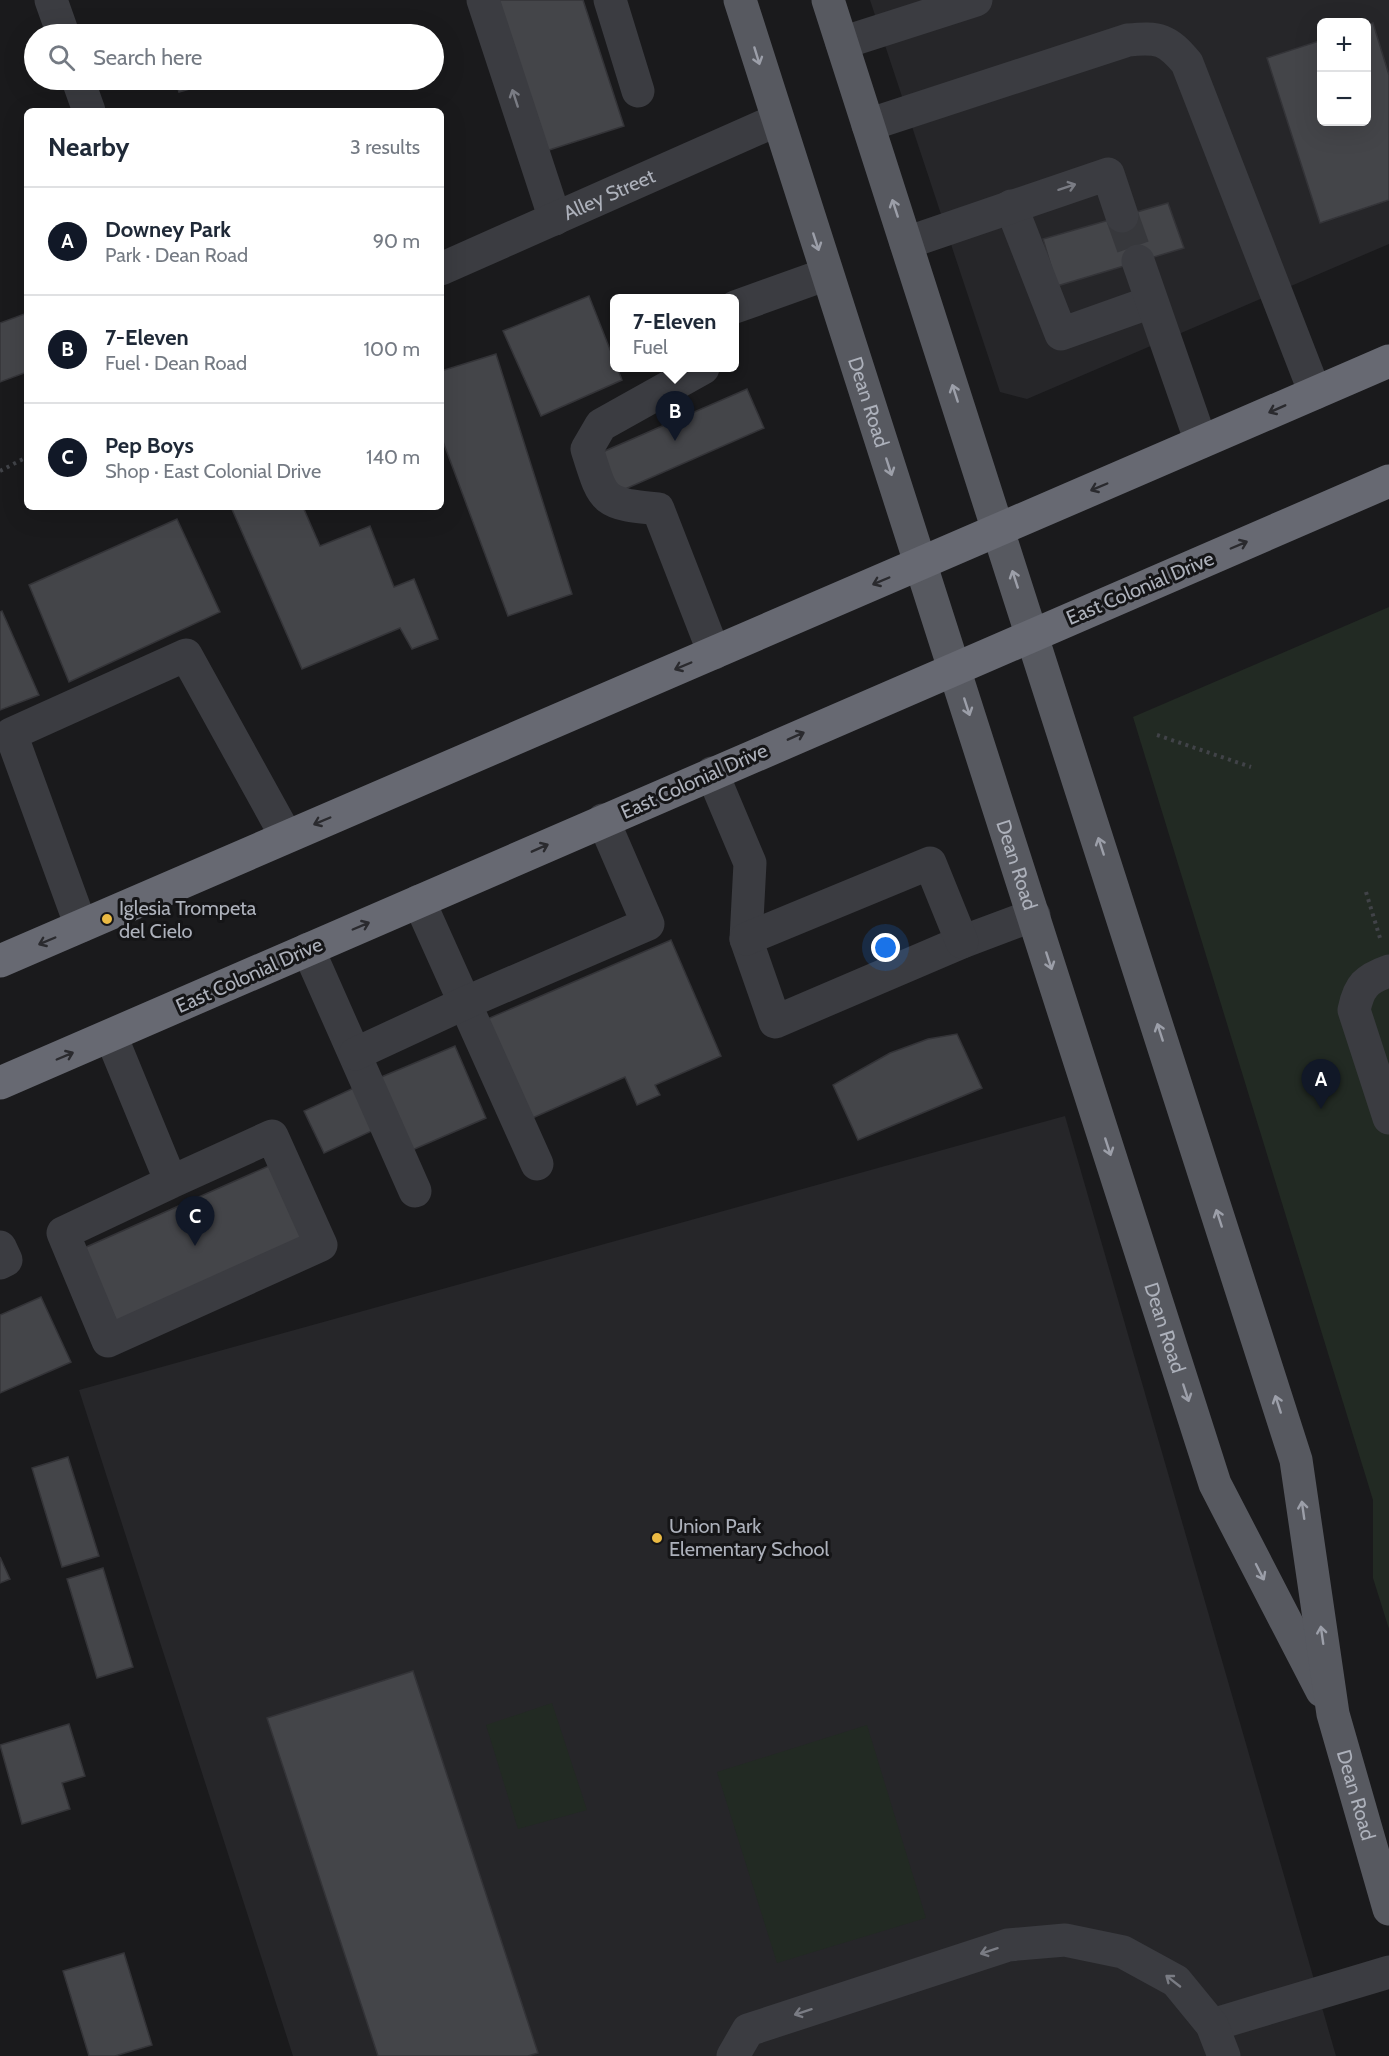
<!DOCTYPE html>
<html lang="en">
<head>
<meta charset="utf-8">
<style>
  body { margin:0; font-family:Cabin,sans-serif; background:#f6f6f7; color:#1f2937 }
  .controls { position:absolute; right:18px; top:18px; display:grid; overflow:hidden; border-radius:9px; box-shadow:0 6px 24px #0002 }
  .controls button { width:54px; height:54px; display:grid; place-items:center; padding:0; border:0; border-bottom:2px solid #e0e1e3; background:#fff; color:#1f2937; font:30px sans-serif }
  .you { position:absolute; left:886px; top:948px; width:21px; height:21px; margin:-15px; border:4px solid #fff; border-radius:50%; background:#1a73e8; box-shadow:0 0 0 9px #1a73e833 }
  .badge { display:grid; place-items:center; width:39px; height:39px; border-radius:50%; background:#111827; color:#fff; font-size:20px; font-weight:700 }
  .pin { position:absolute; translate:-50% -50px; filter:drop-shadow(0 2px 3px #0008) }
  .pin::after { content:''; position:absolute; top:32px; width:21px; height:18px; background:inherit; clip-path:polygon(0 0,100% 0,50% 100%) }
  .popup { position:absolute; left:610px; top:294px; width:129px; height:78px; box-sizing:border-box; display:grid; place-content:center; border-radius:9px; background:#fff; filter:drop-shadow(0 2px 4px #0005); font-size:20px; white-space:nowrap; color:#747a83 }
  .popup b { font-size:22px; color:#1f2937 }
  .popup::after { content:''; position:absolute; left:50%; top:100%; margin-left:-12px; border:12px solid transparent; border-top-color:#fff }
  .list { margin:0; padding:0; list-style:none }
  h2 { display:flex; justify-content:space-between; align-items:center; height:78px; margin:0; padding:0 24px; font-size:26px }
  h2 small { font-size:20px; font-weight:400; color:#747a83 }
  .list li { display:grid; grid-template-columns:39px 1fr auto; gap:18px; align-items:center; box-sizing:border-box; height:108px; padding:0 24px; border-top:2px solid #e0e1e3 }
  .list b { display:block; font-size:22px; white-space:nowrap }
  .list p { margin:0; font-size:20px; white-space:nowrap; color:#747a83 }
  .list em { font-size:20px; font-style:normal; color:#747a83 }
  .icon { flex:none; width:33px; height:33px; fill:none; stroke:currentColor; stroke-width:2; stroke-linecap:round; stroke-linejoin:round }
  .map { position:relative; flex:none; width:1389px; height:2056px; overflow:hidden }
  .search { position:absolute; background:#fff; box-shadow:0 6px 24px #0002; left:24px; top:24px; width:420px; height:66px; display:flex; align-items:center; gap:15px; box-sizing:border-box; padding:0 21px; border-radius:33px; color:#747a83; font-size:22px }
  .panel { position:absolute; background:#fff; box-shadow:0 6px 24px #0002; left:24px; top:108px; width:420px; height:402px; border-radius:9px }
  .map>svg:first-child { display:block }
  .built { fill:#262629; fill-rule:evenodd }
  .green { fill:#222a23 }
  .building { fill:#444549; stroke:#343438; stroke-width:1.5 }
  .lines { fill:none; stroke-linecap:round; stroke-linejoin:round }
  .minor-tunnel { stroke:#37383c; stroke-width:33; stroke-dasharray:33 16; stroke-linecap:butt }
  .path { stroke:#414348; stroke-width:4; stroke-dasharray:3 4.5; stroke-linecap:butt }
  .minor { stroke:#3b3c41; stroke-width:33 }
  .major { stroke:#575960; stroke-width:33 }
  .highway { stroke:#676972; stroke-width:33 }
  .oneway { stroke:#9c9fa9 }
  .oneway2 { stroke:#7a7c84 }
  .oneway3 { stroke:#2a2a2e }
  .poi-dot { fill:#ebba43; stroke:#151517; stroke-width:2 }
  .labels { text-anchor:middle; dominant-baseline:central; stroke-width:6; stroke-linejoin:round; paint-order:stroke }
  .street-label { font-size:20px; fill:#adb1bb; stroke:#151517 }
  .poi-label { font-size:20px; fill:#adb1bb; stroke:#151517; text-anchor:start }
</style>
</head>
<body>
<div class="map">
<svg width="1389" height="2056" viewBox="0 0 1389 2056">
  <rect width="100%" height="100%" fill="#1a1a1c"/>
  <!-- built -->
  <path class="built" d="M870,0H1389V244L1027,399L1000,392ZM1322,22H1366V122H1322Z
    M1065,1116L1336,2056H293L79,1390Z"/>
  <!-- green -->
  <path class="green" d="M1389,607V1629L1373,1578V1500L1133,717Z
    M552,1703L587,1810L518,1829L486,1725Z
    M867,1725L926,1918L777,1963L717,1772Z"/>
  <!-- building -->
  <path class="building" d="M499,0H583L624,126L546,151Z
    M1373,23L1389,75V200L1320,223L1267,58L1322,40V122H1366V25Z
    M175,80H221L179,92Z
    M1168,203L1184,248L1057,286L1043,239Z
    M589,296L622,380L541,416L503,331Z
    M27,313V372L0,382V323Z
    M496,354L572,594L508,616L441,436V371Z
    M747,389L764,428L616,493L598,454Z
    M231,507H303L320,546L370,526L394,587L414,579L438,639L412,649L400,628L302,669Z
    M177,519L220,612L69,682L29,585Z
    M2,611L39,695L0,710V612Z
    M671,940L721,1056L655,1085L660,1095L637,1105L625,1077L528,1120L485,1020Z
    M957,1034L982,1088L858,1140L833,1085L890,1053L928,1039Z
    M455,1046L486,1118L410,1151L379,1078Z
    M356,1087L376,1129L324,1153L304,1111Z
    M271,1165L306,1243L119,1327L84,1248Z
    M41,1297L71,1362L0,1393V1315Z
    M68,1457L99,1556L62,1567L32,1468Z
    M0,1557L10,1579L0,1583Z
    M103,1568L133,1667L97,1678L67,1579Z
    M413,1671L538,2053L528,2056H378L267,1718Z
    M69,1724L85,1776L62,1783L70,1809L22,1824L0,1745Z
    M124,1953L152,2045L115,2056H89L63,1971Z"/>
  <g class="lines">
    <!-- minor-tunnel -->
    <path class="minor-tunnel" d="M1122,216L1138,261"/>
    <!-- path -->
    <path class="path" d="M0,471L27,457
      M1157,735L1251,767
      M1366,892L1380,938"/>
    <!-- minor -->
    <g class="minor">
      <path d="M51,0L63,34"/>
      <path d="M483,0L555,219"/>
      <path d="M610,0L638,91"/>
      <path d="M842,43L976,0"/>
      <path d="M78,80L89,111"/>
      <path d="M868,125L1128,40C1159,37 1167,39 1187,63L1315,393"/>
      <path d="M1011,206L1061,334L1151,302"/>
      <path d="M906,243L1108,174L1122,216"/>
      <path d="M1138,261L1201,442"/>
      <path id="s1" d="M441,269L777,120"/>
      <path d="M735,307L827,274"/>
      <path d="M703,368L601,425L587,449C604,503 602,503 658,509L714,653"/>
      <path d="M712,773L750,863L746,939L775,1022L962,942L1034,915"/>
      <path d="M419,901L537,1164"/>
      <path d="M81,926L11,734L186,655L286,836"/>
      <path d="M746,939L930,863L962,942"/>
      <path d="M308,949L415,1191"/>
      <path d="M1389,971C1366,979 1359,986 1354,1010L1389,1118"/>
      <path d="M111,1036L171,1182L63,1233L108,1341L321,1245L272,1136L171,1182"/>
      <path d="M355,1054L465,1003L648,924L603,820"/>
      <path d="M0,1247L6,1260L0,1263"/>
      <path d="M1212,2025L1389,1972"/>
      <path d="M733,2056L748,2030L1008,1945L1065,1940L1123,1952L1176,1981L1212,2025L1224,2056"/>
    </g>
    <!-- major -->
    <g class="major">
      <path id="s2" d="M740,0L1215,1484L1322,1691"/>
      <path id="s3" d="M828,0L1296,1460L1333,1714L1389,1909"/>
    </g>
    <!-- highway -->
    <path class="highway" d="M0,961L1389,361
      M0,1083L1389,481"/>
  </g>
  <!-- one-way arrows -->
  <defs><path id="oneway-shaft" d="M-6 0H5M1.5-3L5.5 0L1.5 3" fill="none" stroke-width="1.6" stroke-linecap="round" stroke-linejoin="round" transform="scale(1.5)"/></defs>
  <g class="oneway">
    <use href="#oneway-shaft" transform="translate(757 56) rotate(73)"/>
    <use href="#oneway-shaft" transform="translate(895 208) rotate(-108)"/>
    <use href="#oneway-shaft" transform="translate(816 242) rotate(72)"/>
    <use href="#oneway-shaft" transform="translate(955 393) rotate(-108)"/>
    <use href="#oneway-shaft" transform="translate(889 467) rotate(72)"/>
    <use href="#oneway-shaft" transform="translate(1015 579) rotate(-108)"/>
    <use href="#oneway-shaft" transform="translate(967 707) rotate(72)"/>
    <use href="#oneway-shaft" transform="translate(1101 846) rotate(-108)"/>
    <use href="#oneway-shaft" transform="translate(1049 961) rotate(72)"/>
    <use href="#oneway-shaft" transform="translate(1160 1032) rotate(-108)"/>
    <use href="#oneway-shaft" transform="translate(1108 1147) rotate(72)"/>
    <use href="#oneway-shaft" transform="translate(1219 1218) rotate(-108)"/>
    <use href="#oneway-shaft" transform="translate(1186 1393) rotate(72)"/>
    <use href="#oneway-shaft" transform="translate(1278 1404) rotate(-108)"/>
    <use href="#oneway-shaft" transform="translate(1303 1510) rotate(-98)"/>
    <use href="#oneway-shaft" transform="translate(1260 1572) rotate(63)"/>
    <use href="#oneway-shaft" transform="translate(1322 1635) rotate(-98)"/>
  </g>
  <g class="oneway2">
    <use href="#oneway-shaft" transform="translate(515 98) rotate(-108)"/>
    <use href="#oneway-shaft" transform="translate(1067 187) rotate(-18)"/>
    <use href="#oneway-shaft" transform="translate(989 1951) rotate(162)"/>
    <use href="#oneway-shaft" transform="translate(1173 1981) rotate(-142)"/>
    <use href="#oneway-shaft" transform="translate(803 2012) rotate(162)"/>
  </g>
  <g class="oneway3">
    <use href="#oneway-shaft" transform="translate(1277 409) rotate(156)"/>
    <use href="#oneway-shaft" transform="translate(1099 487) rotate(157)"/>
    <use href="#oneway-shaft" transform="translate(1239 545) rotate(-23)"/>
    <use href="#oneway-shaft" transform="translate(881 581) rotate(157)"/>
    <use href="#oneway-shaft" transform="translate(683 666) rotate(157)"/>
    <use href="#oneway-shaft" transform="translate(796 736) rotate(-24)"/>
    <use href="#oneway-shaft" transform="translate(322 821) rotate(157)"/>
    <use href="#oneway-shaft" transform="translate(540 848) rotate(-24)"/>
    <use href="#oneway-shaft" transform="translate(361 926) rotate(-23)"/>
    <use href="#oneway-shaft" transform="translate(47 941) rotate(157)"/>
    <use href="#oneway-shaft" transform="translate(65 1056) rotate(-23)"/>
  </g>
  <!-- markers -->
  <g class="poi-dot">
    <circle cx="107" cy="919" r="6"/>
    <circle cx="657" cy="1538" r="6"/>
  </g>
  <g class="labels">
    <!-- street labels -->
    <g class="street-label">
      <text stroke="none"><textPath href="#s1" startOffset="184">Alley Street</textPath></text>
      <text stroke="none"><textPath href="#s2" startOffset="422">Dean Road</textPath></text>
      <text transform="translate(1140 588) rotate(-23)">East Colonial Drive</text>
      <text transform="translate(694 781) rotate(-24)">East Colonial Drive</text>
      <text stroke="none"><textPath href="#s2" startOffset="908">Dean Road</textPath></text>
      <text transform="translate(249 975) rotate(-24)">East Colonial Drive</text>
      <text stroke="none"><textPath href="#s2" startOffset="1394">Dean Road</textPath></text>
      <text stroke="none"><textPath href="#s3" startOffset="1874">Dean Road</textPath></text>
    </g>
    <!-- poi labels -->
    <g class="poi-label">
      <text x="119" y="908">Iglesia Trompeta<tspan x="119" dy="23">del Cielo</tspan></text>
      <text x="669" y="1526">Union Park<tspan x="669" dy="23">Elementary School</tspan></text>
    </g>
  </g>
</svg>
<div class="controls">
<button>+</button>
<button>−</button>
</div>
<div class="you"></div>
<div class="pin badge" style="left:1321px;top:1109px">A</div>
<div class="pin badge" style="left:675px;top:441px">B</div>
<div class="popup"><b>7-Eleven</b>Fuel</div>
<div class="pin badge" style="left:195px;top:1246px">C</div>
<div class="search"><svg class="icon" aria-label="search" viewBox="0 0 24 24"><circle cx="10" cy="10" r="6"/><path d="M15 15l6 6"/></svg>Search here</div>
<section class="panel">
<h2>Nearby<small>3 results</small></h2>
<ul class="list">
<li><span class="badge">A</span><div><b>Downey Park</b><p>Park · Dean Road</p></div><em>90 m</em></li>
<li><span class="badge">B</span><div><b>7-Eleven</b><p>Fuel · Dean Road</p></div><em>100 m</em></li>
<li><span class="badge">C</span><div><b>Pep Boys</b><p>Shop · East Colonial Drive</p></div><em>140 m</em></li>
</ul>
</section>
</div>
</body>
</html>
